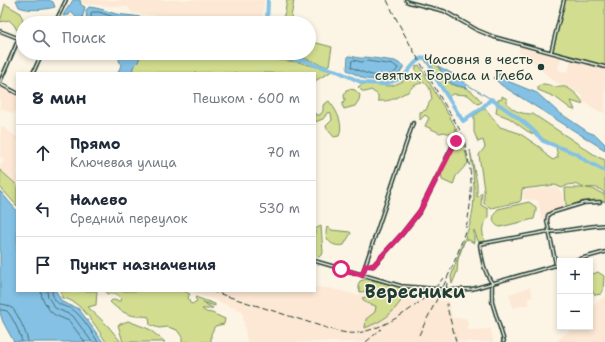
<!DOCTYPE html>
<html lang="ru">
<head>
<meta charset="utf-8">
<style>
  body { margin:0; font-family:"Shantell Sans",sans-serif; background:#f6f6f7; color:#1f2937 }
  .controls { position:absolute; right:12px; bottom:12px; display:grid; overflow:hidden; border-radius:0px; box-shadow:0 2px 6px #0003 }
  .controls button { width:36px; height:36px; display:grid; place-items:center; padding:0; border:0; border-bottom:1px solid #e0e1e3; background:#fff; color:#1f2937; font:20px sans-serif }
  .stop { position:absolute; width:12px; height:12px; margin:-9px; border:3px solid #db2777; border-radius:50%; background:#fff }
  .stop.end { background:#db2777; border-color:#fff; box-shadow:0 1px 4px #0008 }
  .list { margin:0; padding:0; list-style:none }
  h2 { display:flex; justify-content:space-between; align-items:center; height:52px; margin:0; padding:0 16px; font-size:17px }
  h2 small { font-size:13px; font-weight:400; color:#747a83 }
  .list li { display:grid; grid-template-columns:26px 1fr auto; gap:12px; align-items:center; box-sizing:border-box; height:56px; padding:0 16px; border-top:1px solid #e0e1e3 }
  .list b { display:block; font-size:15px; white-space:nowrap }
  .list p { margin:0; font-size:13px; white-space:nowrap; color:#747a83 }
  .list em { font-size:13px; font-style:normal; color:#747a83 }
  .icon { flex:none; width:22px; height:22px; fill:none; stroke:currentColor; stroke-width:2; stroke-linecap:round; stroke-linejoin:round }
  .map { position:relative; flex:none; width:605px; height:342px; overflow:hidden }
  .search { position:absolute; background:#fff; box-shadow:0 2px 6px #0003; left:16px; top:16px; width:300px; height:44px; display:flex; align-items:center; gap:10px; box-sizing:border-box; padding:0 14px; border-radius:22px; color:#747a83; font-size:15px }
  .panel { position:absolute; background:#fff; box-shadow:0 2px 6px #0003; left:16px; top:72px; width:300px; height:220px; border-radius:0px }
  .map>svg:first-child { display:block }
  .built { fill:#fce8d4 }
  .green { fill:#d2dd90; stroke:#788d62 }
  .water { fill:#84c1e4; stroke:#5c8c9e }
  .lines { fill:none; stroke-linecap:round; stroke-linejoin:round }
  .shore { stroke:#47727a; stroke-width:1 }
  .stream { stroke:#5c8c9e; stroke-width:1 }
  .river { stroke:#84c1e4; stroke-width:4 }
  .minor-casing { stroke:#1f3d34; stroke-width:4.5 }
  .minor { stroke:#fcf5e5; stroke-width:1.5 }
  .rail { stroke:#1f3d34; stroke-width:1; stroke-dasharray:6 3; stroke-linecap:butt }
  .route { stroke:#db2777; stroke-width:5 }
  .poi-dot { fill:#1f3d34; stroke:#fcf5e5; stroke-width:1.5 }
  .labels { text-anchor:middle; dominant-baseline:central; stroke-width:3; stroke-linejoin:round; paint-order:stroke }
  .poi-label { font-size:14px; fill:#1f3d34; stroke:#fcf5e5; text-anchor:end }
  .district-label { font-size:18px; font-weight:bold; fill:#1f3d34; stroke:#fcf5e5 }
</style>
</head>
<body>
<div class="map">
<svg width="605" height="342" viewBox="0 0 605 342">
  <rect width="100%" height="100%" fill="#fcf5e5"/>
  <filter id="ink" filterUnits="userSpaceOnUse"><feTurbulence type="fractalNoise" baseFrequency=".025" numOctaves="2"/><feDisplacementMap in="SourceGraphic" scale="8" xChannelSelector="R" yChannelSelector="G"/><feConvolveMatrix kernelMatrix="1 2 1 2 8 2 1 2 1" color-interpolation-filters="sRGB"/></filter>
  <g filter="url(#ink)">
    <!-- built -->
    <path class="built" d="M81,0H264L262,23H195L196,15L176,17L132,13L128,7L81,4Z
      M520,46L561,57L558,70L568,72L571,59L605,68V113L595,110L582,100L583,96L575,91L552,80L532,61L518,51Z
      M0,85L17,95V107L14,114L1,108L0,110Z
      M1,126L17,137V183L0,169V166L5,160L0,156Z
      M555,187L563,193L565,208L550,212L545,219L542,220L538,200L524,199L523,191Z
      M315,287L333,289L356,295L373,292L418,297L449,302L452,318H465L468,321V330L491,329L493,342H462L461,340L457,342H247L242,311L190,291H315Z
      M530,287L533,297L527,298L530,304L513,308L509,294Z
      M605,296V342H555L570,330V327H590V308Z"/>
    <!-- green -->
    <path class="green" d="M287,0H294L290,23H281L285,12Z
      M564,0H605V66L554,52L552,50Z
      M5,4L19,12L23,19L21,31L17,30L14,25L9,20L0,22Z
      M309,41L332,47L329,65L325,66L307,59L268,53H309Z
      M141,53H196L221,56L238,53H260L269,59L298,62L332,71L315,81V73H132L133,67L138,62Z
      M425,60C441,62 440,76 450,83C455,87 462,86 468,89C473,92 478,97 482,102L478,104L468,95L452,94L449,97Z
      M419,65L455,126L454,135L444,132L440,133L425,126L429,118L425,115L420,120V112L426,110L429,103L432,99C431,96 431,92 430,89C426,81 413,76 416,66Z
      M413,76L417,77L422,83C416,84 411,87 408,92C396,96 394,102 378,101V95L371,90L366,92L362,91L358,87C366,80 379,86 389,86C398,85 405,79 413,76Z
      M543,84C548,84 551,86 556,87C559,88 562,86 565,87C573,90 579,96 583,103L580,104L571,101L575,110L571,109L555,97L538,90V86Z
      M350,89L355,90L360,95L359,100L355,106L344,109L342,105L345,100L344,96L346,90Z
      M502,96L507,99V103C513,112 523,114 533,114L598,157L605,160V194C600,187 594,187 586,188L593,189L605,195V202C594,197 580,203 569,206L566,205L565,188H584C575,183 570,183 562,188L555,185L522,189L521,200L519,202L491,208L484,204V190L479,155L485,147L483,140L478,142L474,132V116L485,108L500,127L519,133L541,148L547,156L553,160L558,157L556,147L549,142L527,131L509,118L496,113L498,100L502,99Z
      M329,101C337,111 344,124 339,136L334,137L327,129L326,126L332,120L331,113L328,112L323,119L315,122V113L316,115H320L323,111V105Z
      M456,128L464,146L468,163L456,176L453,185L442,180L441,172L457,141L455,134Z
      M470,150L477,183V197L482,193L481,205L488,209V219C480,226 483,232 484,241L481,242L478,241L474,230V243L467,239L464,242L462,248L458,259L457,272L452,284L451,277C456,260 463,244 469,227C477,203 474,175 470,150Z
      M0,170L17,185V206L0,187Z
      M529,202L536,207V211L534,219L500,227C491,224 492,215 498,209Z
      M321,226L323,253L319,257L315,256V229Z
      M327,227L331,230L350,232L351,233L344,245C332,248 323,239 327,227Z
      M598,272L604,276L603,291L601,294L595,295L590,288V275Z
      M366,279L418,290L417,295L373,291L360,292L358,285L360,281Z
      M61,291H97L96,305L88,307L108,326L121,342H106C97,328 80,299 62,298Z
      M106,291H184L190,294L188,297L190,303L192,304L197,301L195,298L196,297L198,298L215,304V306L202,302L213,308L212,309H202L206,312L212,313L225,319L224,324L215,326L211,334V342H182V337L177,330L168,327L159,328L150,325L149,317C144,316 140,316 136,316C126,315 117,309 110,302L112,300L120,301L121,298L116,294H107Z
      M374,295L403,298C391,316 384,320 365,328L366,319L375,312L376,306L366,303L362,298Z
      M128,321L149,329L165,342H123L118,325Z"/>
    <!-- water -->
    <path class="water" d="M16,0H49L53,2L55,7C44,10 29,11 19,7Z
      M73,0H80L81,5L85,7L82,19L77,18L71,12L69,15L63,16C65,10 70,6 73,0Z
      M89,7C99,8 107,11 116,14C129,16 143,15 153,23H89L87,22L86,10Z
      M119,53H141L138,62L133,67L132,73H118L121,65L119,60Z
      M348,56C354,56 359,59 364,58L365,57L395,61L404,66L399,74L394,78L381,80L365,79L347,70Z
      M438,66L464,80L467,88C447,84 448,82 438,66Z
      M502,74L505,80L537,93L557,111L588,132L596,135L605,144V150L501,85L494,78L496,75Z
      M0,191L17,211V291H56L62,302L79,309L103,342H14L3,322L0,313Z"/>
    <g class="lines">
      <!-- shore -->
      <path class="shore" d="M91,23V13L92,12H99L117,18L146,23
        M354,60L361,62L367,61L394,65L398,68C390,84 363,73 351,67L352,61Z
        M41,291L42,298L50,311L55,315L69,321L85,342
        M47,291L48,297L55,308L73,316L92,342
        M52,291C54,309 68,304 77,313C85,321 92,332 98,342
        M0,304C4,304 8,305 12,308C17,312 28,336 28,342
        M0,310C3,310 4,310 7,311C11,314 22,337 22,342"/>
      <!-- stream -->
      <path class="stream" d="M198,53L221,55L232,53
        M466,84L491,99"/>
      <!-- river -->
      <path class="river" d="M267,23L268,0
        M266,53L270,56L306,61L315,65L337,71L363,83L386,84L402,78L415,63L420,59L427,57C429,64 434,70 435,77L463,121L483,107L491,99C510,112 529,124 543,141L577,154L586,161L605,171"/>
      <!-- minor casing -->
      <g class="minor-casing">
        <path id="minor" d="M406,0L408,2L444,11L477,30L494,37L605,67
          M55,23L66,0
          M0,31L23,40
          M551,52L564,0
          M33,73L42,53
          M0,82L19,38
          M0,84L17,93
          M315,261L401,286L450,290L472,289L560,264
          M572,261L605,252
          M366,265L373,266L402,234L420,211L455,141
          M556,265L547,221L548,215L551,213L584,203L600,202
          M362,275L413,123
          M492,283C484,272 482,259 480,246V244L545,232C565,232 585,226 605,225
          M492,284V302L504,341L503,342"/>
      </g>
      <!-- minor -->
      <use href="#minor" class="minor"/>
      <!-- rail -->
      <path class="rail" d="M387,0C402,32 420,62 438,93C445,106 454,119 461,132C465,140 466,150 468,158C482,223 446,279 419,335
        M447,283C443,305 452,321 456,342
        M211,291L333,330C341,332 349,334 357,333C386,329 426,302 443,278
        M366,342L381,329"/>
    </g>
  </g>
  <g class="lines" filter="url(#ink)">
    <!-- route -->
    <path class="route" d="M341,269L362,275L366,265L373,266L402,234L420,211L456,141"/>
  </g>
  <!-- markers -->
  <circle class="poi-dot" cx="541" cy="67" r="4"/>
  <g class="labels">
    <!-- poi labels -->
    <g class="poi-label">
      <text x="533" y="59">Часовня в честь<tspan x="533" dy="16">святых Бориса и Глеба</tspan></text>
    </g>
    <!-- district labels -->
    <g class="district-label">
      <text x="415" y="292">Вересники</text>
    </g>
  </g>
</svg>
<div class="controls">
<button>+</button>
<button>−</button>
</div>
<div class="stop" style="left:341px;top:269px"></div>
<div class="stop end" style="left:456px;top:141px"></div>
<div class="search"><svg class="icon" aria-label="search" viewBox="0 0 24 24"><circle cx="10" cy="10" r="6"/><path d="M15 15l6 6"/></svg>Поиск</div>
<section class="panel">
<h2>8 мин<small>Пешком · 600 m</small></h2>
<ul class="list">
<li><svg class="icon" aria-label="ahead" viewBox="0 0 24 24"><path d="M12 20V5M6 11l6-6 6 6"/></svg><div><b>Прямо</b><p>Ключевая улица</p></div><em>70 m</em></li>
<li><svg class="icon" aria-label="left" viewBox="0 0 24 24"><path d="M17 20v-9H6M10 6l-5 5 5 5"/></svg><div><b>Налево</b><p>Средний переулок</p></div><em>530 m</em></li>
<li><svg class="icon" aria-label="arrive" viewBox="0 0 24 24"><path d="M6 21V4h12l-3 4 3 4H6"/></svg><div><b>Пункт назначения</b></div></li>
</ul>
</section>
</div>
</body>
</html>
